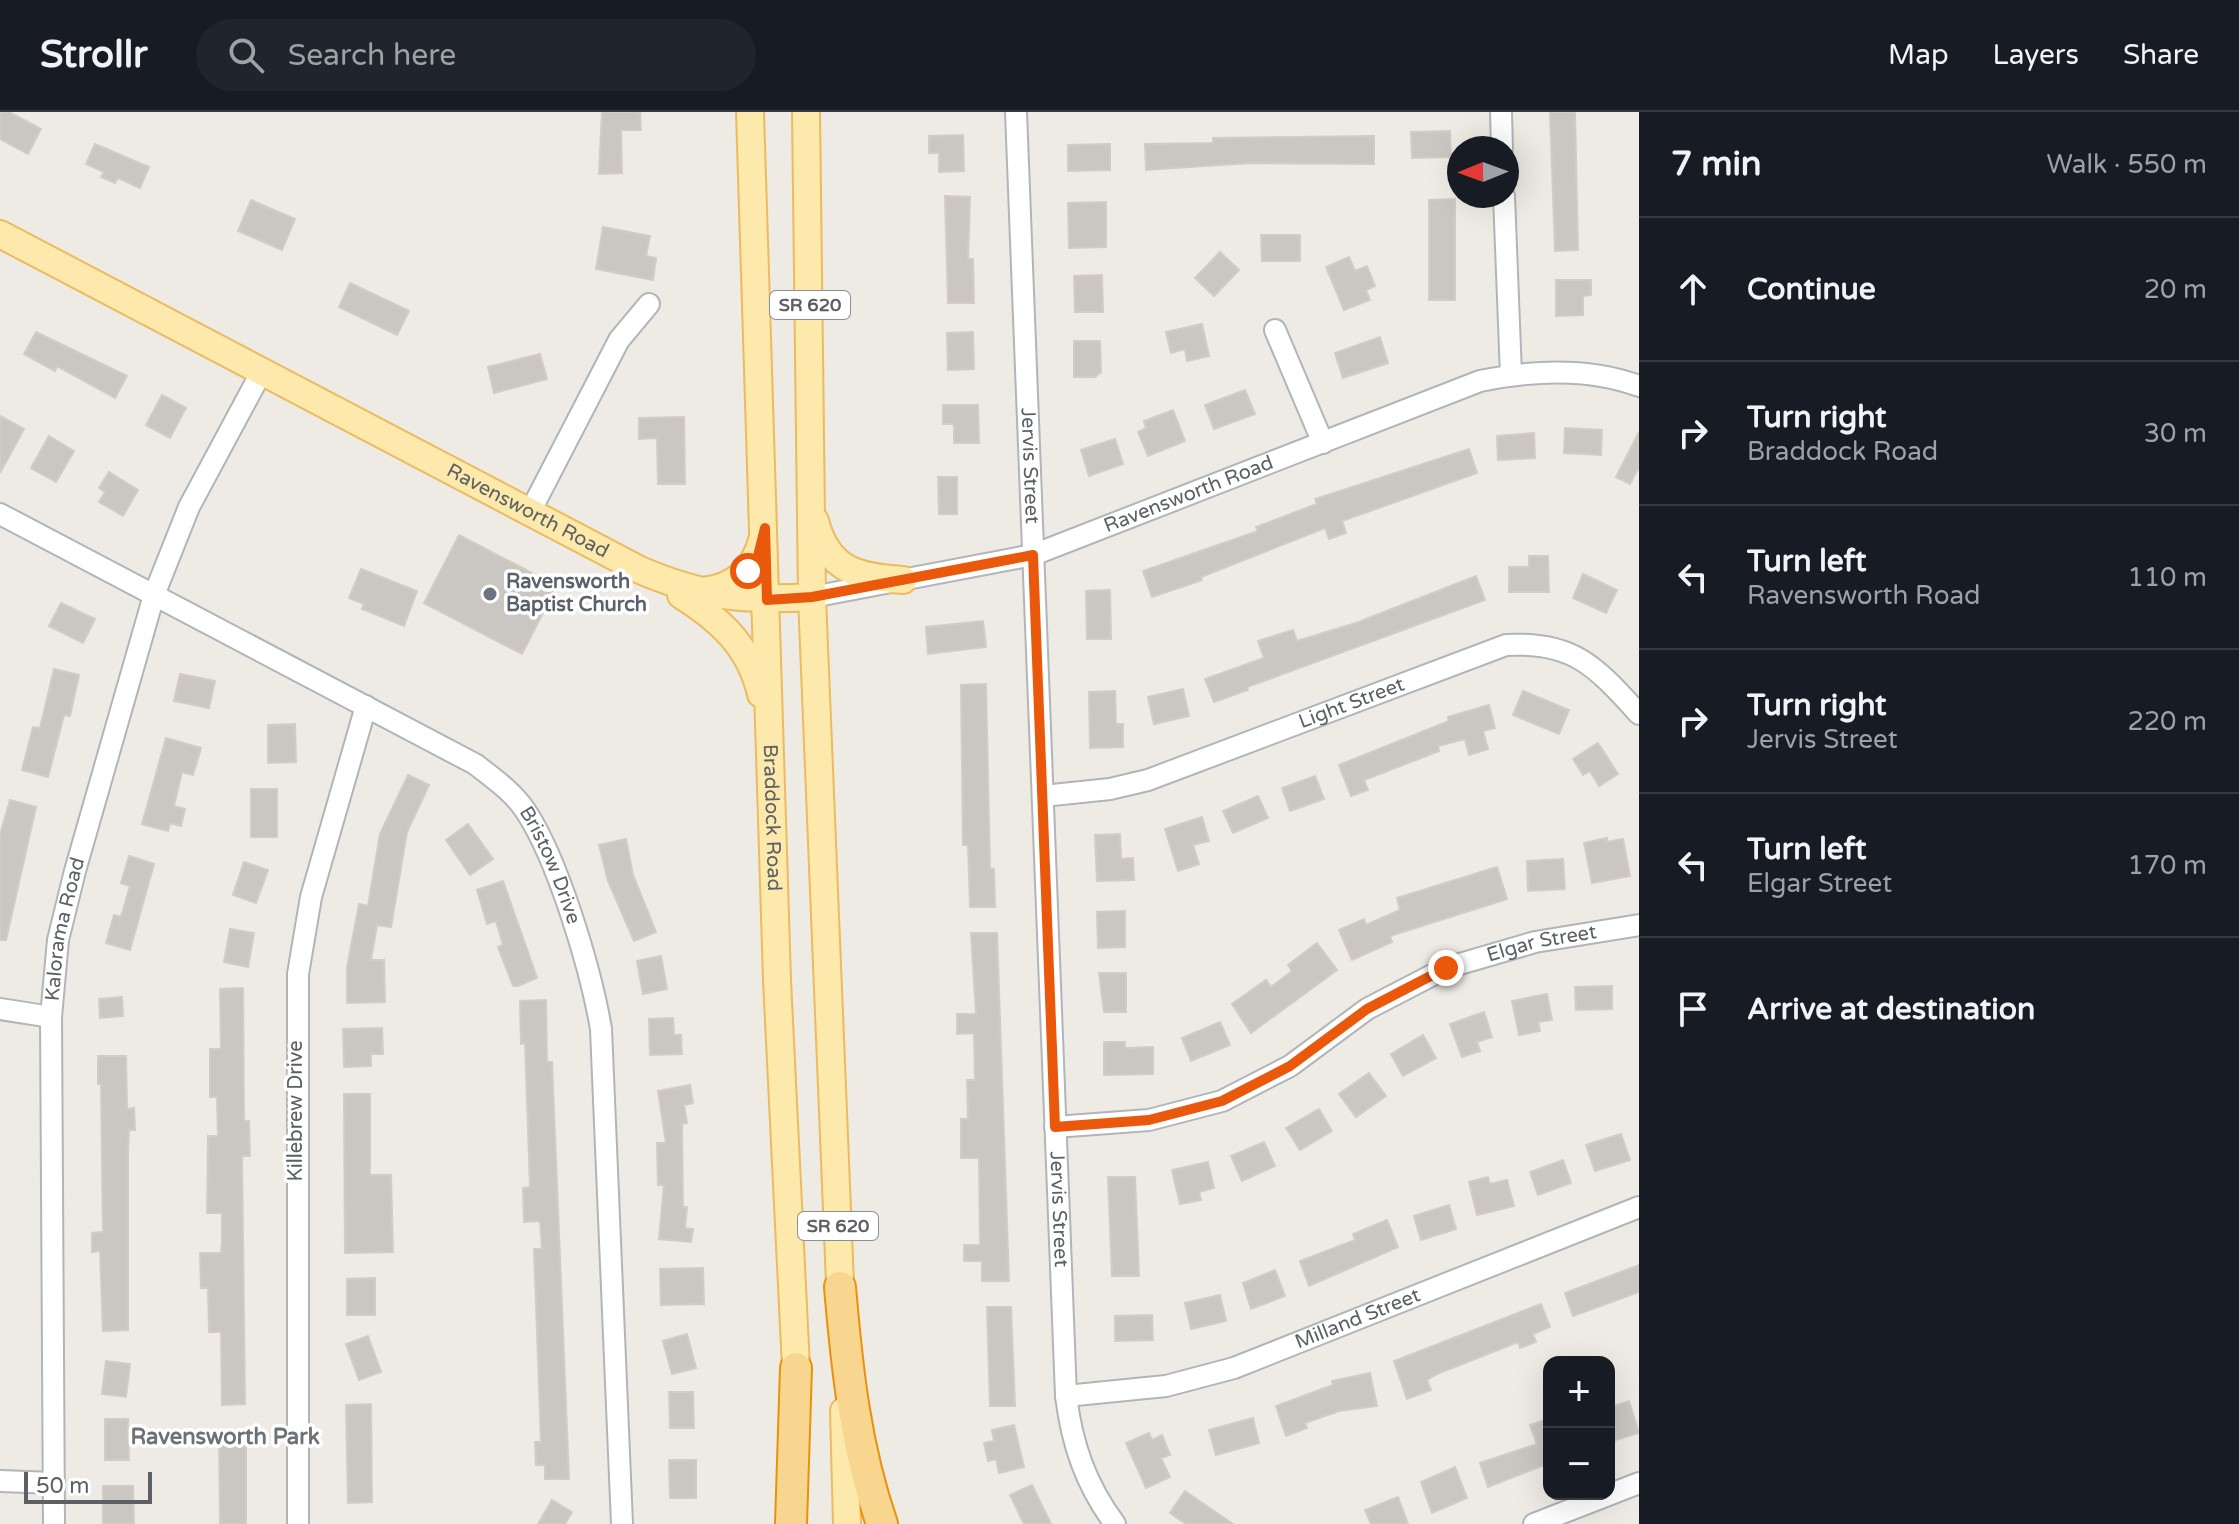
<!DOCTYPE html>
<html lang="en">
<head>
<meta charset="utf-8">
<style>
  body { margin:0; font-family:"Varela Round",sans-serif; background:#20242c; color:#f1f3f6 }
  .controls { position:absolute; right:24px; bottom:24px; display:grid; overflow:hidden; border-radius:16px; box-shadow:0 8px 32px #0002 }
  .controls button { width:72px; height:72px; display:grid; place-items:center; padding:0; border:0; border-bottom:2px solid #363941; background:#171b24; color:#f1f3f6; font:40px sans-serif }
  .compass { position:absolute; left:1447px; top:24px; width:72px; height:72px; border-radius:50%; background:#171b24; box-shadow:0 8px 32px #0002; rotate:269deg }
  .scale { position:absolute; left:24px; bottom:20px; width:128px; box-sizing:border-box; padding-left:8px; border:4px solid #5c6064; border-top:0; font-size:22px; line-height:28px; white-space:nowrap; color:#5c6064; -webkit-text-stroke:6px #fff; paint-order:stroke }
  .stop { position:absolute; width:24px; height:24px; margin:-18px; border:6px solid #ea580c; border-radius:50%; background:#fff }
  .stop.end { background:#ea580c; border-color:#fff; box-shadow:0 2px 8px #0008 }
  .list { margin:0; padding:0; list-style:none }
  h2 { display:flex; justify-content:space-between; align-items:center; height:104px; margin:0; padding:0 32px; font-size:34px }
  h2 small { font-size:26px; font-weight:400; color:#9ea1a6 }
  .list li { display:grid; grid-template-columns:52px 1fr auto; gap:24px; align-items:center; box-sizing:border-box; height:144px; padding:0 32px; border-top:2px solid #363941 }
  .list b { display:block; font-size:30px; white-space:nowrap }
  .list p { margin:0; font-size:26px; white-space:nowrap; color:#9ea1a6 }
  .list em { font-size:26px; font-style:normal; color:#9ea1a6 }
  .icon { flex:none; width:44px; height:44px; fill:none; stroke:currentColor; stroke-width:2; stroke-linecap:round; stroke-linejoin:round }
  .map { position:relative; flex:none; width:1639px; height:1412px; overflow:hidden }
  header { display:flex; align-items:center; gap:48px; box-sizing:border-box; height:112px; padding:0 40px; background:#171b24; border-bottom:2px solid #363941 }
  header strong { font-size:38px }
  nav { display:flex; gap:44px; margin-inline-start:auto; font-size:28px }
  .search { width:560px; height:72px; background:#20242c; display:flex; align-items:center; gap:20px; box-sizing:border-box; padding:0 28px; border-radius:44px; color:#9ea1a6; font-size:30px }
  main { display:flex }
  aside { flex:1; background:#171b24 }
  .map>svg:first-child { display:block }
  .building { fill:#cac6c1; stroke:#d2ccc3; stroke-width:2 }
  .lines { fill:none; stroke-linecap:round; stroke-linejoin:round }
  .minor-casing { stroke:#b1b5b9; stroke-width:24 }
  .major-casing { stroke:#ecba5f; stroke-width:30 }
  .highway-casing { stroke:#e99209; stroke-width:34 }
  .minor { stroke:#fff; stroke-width:20 }
  .major { stroke:#fce9ab; stroke-width:26 }
  .highway { stroke:#f9d690; stroke-width:30 }
  .route { stroke:#ea580c; stroke-width:10 }
  .worship-dot { fill:#6b7280; stroke:#fff; stroke-width:3 }
  .labels { text-anchor:middle; dominant-baseline:central; stroke-width:7; stroke-linejoin:round; paint-order:stroke }
  .shield { fill:#fff; stroke:#8d9092; stroke-width:2 }
  .shield-label { font-size:18px; font-weight:bold; fill:#5c6064 }
  .street-label { font-size:20px; fill:#5c6064; stroke:#fff }
  .worship-label { font-size:20px; font-weight:bold; fill:#5b616d; stroke:#fff; text-anchor:start }
  .neighbourhood-label { font-size:22px; font-weight:bold; fill:#6d7276; stroke:#fff }
</style>
</head>
<body>
<header>
<strong>Strollr</strong>
<div class="search"><svg class="icon" aria-label="search" viewBox="0 0 24 24"><circle cx="10" cy="10" r="6"/><path d="M15 15l6 6"/></svg>Search here</div>
<nav><a>Map</a><a>Layers</a><a>Share</a></nav>
</header>
<main>
<div class="map">
<svg width="1639" height="1412" viewBox="0 0 1639 1412">
  <rect width="100%" height="100%" fill="#eeebe4"/>
  <!-- building -->
  <path class="building" d="M0,0H9L41,17L28,42L0,27Z
    M602,0H640L641,18H621L622,61L599,62Z
    M1550,0H1575L1578,138L1555,139Z
    M1450,19L1451,45L1412,46L1411,20Z
    M963,23L964,59L939,60V41H929V24Z
    M1374,24V52L1250,51L1146,58L1145,32L1213,31V26Z
    M95,32L149,55L140,76L118,66L115,71L101,65L104,60L86,52Z
    M1110,32V58L1068,59V33Z
    M945,84L970,85L968,147H973L974,191H948Z
    M1455,87V188H1429V88Z
    M251,88L295,107L282,138L238,119Z
    M1106,90V135L1069,136L1068,91Z
    M603,115L650,124L646,144L656,146L653,168L596,157Z
    M1261,123H1300V149H1262Z
    M1220,140L1239,158L1214,184L1195,166Z
    M1349,145L1355,159L1367,154L1375,174L1366,178L1370,188L1344,198L1326,155Z
    M1102,163L1103,200H1075L1074,164Z
    M1556,168H1591V183L1583,184V203L1556,204Z
    M350,171L409,199L397,223L339,195Z
    M1202,212L1209,244L1187,249L1185,237L1171,241L1166,220Z
    M36,220L127,264L115,286L57,254L55,259L24,242Z
    M973,220L974,257L948,258L947,221Z
    M1380,225L1388,251L1343,266L1335,241Z
    M1074,229H1100L1101,260L1095,265H1074Z
    M540,242L547,267L494,281L488,255Z
    M1245,278L1255,302L1214,317L1205,293Z
    M162,283L186,296L170,326L146,313Z
    M943,293H978L979,331H954V312H943Z
    M1173,298L1185,329L1148,344L1138,320L1146,316L1144,309Z
    M0,304L24,317L0,361Z
    M684,305L685,372H658L657,326L639,327V306Z
    M1565,316L1602,318L1601,343L1564,341Z
    M1639,320V355L1630,372L1616,365Z
    M1534,321L1535,346L1498,348L1497,324Z
    M49,324L74,339L56,370L31,356Z
    M1115,327L1123,352L1089,364L1081,338Z
    M1469,337L1477,361L1342,409L1346,421L1329,427L1325,416L1201,465L1202,468L1152,485L1143,459L1258,419L1256,415L1317,392L1315,387Z
    M109,360L138,378L123,404L99,390L105,380L99,376Z
    M938,365H957V402H939Z
    M459,423L557,474L522,542L424,491Z
    M1529,444H1548L1549,480H1509V455H1529Z
    M361,457L417,479L404,514L362,497L364,492L349,486Z
    M1583,462L1617,478L1606,501L1573,486Z
    M1476,464L1485,488L1247,575L1248,578L1214,590L1205,567L1264,546L1258,529L1293,518L1297,529L1356,511Z
    M1110,478L1111,527H1087L1086,479Z
    M61,491L95,507L83,531L49,514Z
    M983,509L986,535L928,542L926,515Z
    M54,557L79,563L70,604L64,603L48,665L22,658L33,615L40,616Z
    M180,562L215,569L209,596L174,589Z
    M986,572L990,757H994L995,795H970L968,733H963L961,573Z
    M1183,577L1189,604L1154,612L1148,585Z
    M1115,579L1116,612H1123V635L1090,636L1089,580Z
    M1523,579L1569,598L1559,622L1513,603Z
    M1489,593L1495,616L1483,619L1488,637L1469,643L1465,627L1438,634L1439,639L1364,668L1368,678L1351,684L1339,653L1449,609L1448,605Z
    M295,612L296,650L268,651V613Z
    M166,626L201,636L193,663L182,660L174,694L185,697L181,714L170,711L168,719L142,712Z
    M1598,631L1618,662L1599,674L1590,659L1583,663L1573,647Z
    M408,663L429,673L407,720L391,815L377,813L371,848H384L385,890L347,891V856L359,792L368,794L380,722Z
    M1315,664L1324,687L1290,699L1282,676Z
    M251,677H277V725H251Z
    M1258,684L1268,706L1233,721L1223,699Z
    M10,688L36,695L6,828H0V723Z
    M1202,705L1209,729L1193,733L1199,752L1178,759L1165,717Z
    M468,712L493,747L470,763L446,728Z
    M1120,722L1121,747L1133,746L1134,768L1097,769L1095,723Z
    M1607,726V730L1623,727L1630,764L1592,771L1584,731Z
    M626,727L633,763L656,820L634,829L608,769L599,733Z
    M129,744L154,752L130,838L106,831L114,803L121,805L130,774L121,771Z
    M1563,747L1565,777L1528,779L1527,749Z
    M244,750L268,758L256,791L233,783Z
    M1497,755L1507,787L1390,824L1392,830L1352,848L1339,818L1364,807L1366,813L1400,798L1397,786Z
    M503,769L537,866L518,874H513L498,835L503,833L496,809L487,812L477,778Z
    M1125,799V835L1098,836L1097,800Z
    M230,817L254,821L248,855L224,850Z
    M971,821H997L1009,1169H982V1149H964V1133H980L979,1046H961V1007H968L967,968H975L974,921L957,922V902H976Z
    M1317,831L1337,858L1251,921L1232,892L1266,868L1271,875L1292,859L1288,853Z
    M661,844L667,877L643,882L637,849Z
    M1099,861H1126V900H1104Z
    M1612,874V897L1576,898L1575,875Z
    M243,876L244,1009H249L250,1044H242L245,1292L222,1293L221,1220H209L208,1176H201L200,1141H221L222,1129V1101H207L208,1024H218L217,985H210V937H221L220,877Z
    M1547,882L1552,908L1538,910L1540,919L1519,923L1512,889Z
    M122,885L123,904L100,906L99,887Z
    M546,888L547,950H552L569,1367H545V1353H536L535,1330H541L534,1137H542L540,1109L524,1110L523,1076L530,1075L525,931L521,932L520,889Z
    M1484,900L1492,925L1477,930L1480,939L1462,945L1450,912Z
    M673,906L674,923H681L682,942L650,943L649,907Z
    M1220,910L1230,933L1191,949L1182,926Z
    M382,916L383,942H371V954L344,955L343,917Z
    M1423,923L1436,946L1403,964L1391,942Z
    M1104,930H1125V936L1153,935V962L1104,963Z
    M98,944H126L127,997L134,996L135,1018H129L128,1038V1218L103,1219L100,1139L92,1140V1121L103,1120L101,972H98Z
    M1369,961L1386,984L1356,1005L1339,982Z
    M690,973L693,991L684,993L687,1011L682,1012L683,1095H687L685,1116L693,1117L691,1130L659,1127L664,1073H658L657,1031H666L658,979Z
    M344,982H370V1063H391L393,1140L345,1141Z
    M1319,997L1332,1019L1300,1038L1286,1016Z
    M1621,1022L1630,1048L1595,1059L1586,1033Z
    M1264,1030L1275,1054L1242,1069L1231,1044Z
    M1563,1048L1571,1071L1538,1083L1530,1060Z
    M1208,1050L1214,1076L1199,1080L1201,1088L1180,1092L1172,1058Z
    M1108,1065H1135L1139,1164H1112Z
    M1488,1065L1490,1072L1507,1068L1514,1094L1477,1103L1469,1070Z
    M1449,1093L1456,1117L1421,1128L1414,1104Z
    M1387,1108L1398,1135L1309,1174L1300,1149L1355,1128L1353,1122Z
    M1639,1153V1180L1573,1204L1565,1181Z
    M703,1156L704,1192L661,1193L660,1157Z
    M1275,1158L1285,1184L1251,1197L1243,1171Z
    M375,1166V1203H347V1167Z
    M1220,1183L1226,1209L1191,1217L1185,1191Z
    M1541,1192L1550,1215L1533,1222L1536,1230L1520,1236L1518,1230L1437,1262L1427,1268L1431,1278L1407,1287L1394,1249Z
    M987,1195H1011L1015,1294H990Z
    M1152,1203L1153,1228L1115,1229V1204Z
    M687,1222L696,1256L672,1262L663,1229Z
    M368,1224L381,1260L359,1268L346,1232Z
    M106,1249L130,1252L126,1285L102,1282Z
    M1370,1261L1377,1294L1339,1299L1305,1311L1307,1316L1286,1324L1276,1294L1333,1273L1332,1269Z
    M669,1280H693L694,1316H670Z
    M1629,1289L1639,1321L1609,1330V1296Z
    M371,1292L372,1390L348,1391L346,1293Z
    M1253,1306L1259,1331L1216,1343L1209,1318Z
    M105,1307H128L129,1348H105Z
    M1549,1307V1361L1544,1353L1488,1375L1480,1351L1537,1332L1530,1313Z
    M1014,1313L1024,1355L999,1361L996,1347L988,1349L984,1331L994,1329L992,1318Z
    M219,1320H246V1412H220Z
    M1149,1321L1152,1328L1162,1323L1170,1343L1161,1346L1170,1365L1146,1376L1126,1331Z
    M669,1348H696V1386H670Z
    M1455,1355L1467,1386L1432,1401L1421,1370Z
    M1032,1373L1051,1412H1024L1010,1383Z
    M103,1374H133L134,1411L103,1412Z
    M1185,1379L1233,1412H1186L1170,1401Z
    M1398,1385L1408,1412H1371L1365,1398Z
    M552,1388L572,1400L565,1412H538Z"/>
  <g class="lines">
    <!-- minor casing -->
    <g class="minor-casing">
      <g id="minor">
        <path id="s1" d="M1016,0L1066,1284C1072,1333 1086,1373 1115,1412"/>
        <path d="M1501,0L1502,36"/>
        <path d="M1504,84L1511,263"/>
        <path d="M1275,218L1323,331"/>
        <path d="M530,400L619,228L649,192"/>
        <path id="s2" d="M0,402L475,652C493,666 512,679 525,698C558,747 591,858 601,917L622,1412"/>
        <path id="s3" d="M812,485L1033,443L1480,269C1533,258 1588,255 1639,274"/>
        <path id="s4" d="M1043,684L1110,677L1148,668L1506,533C1574,529 1596,555 1639,602"/>
        <path d="M0,897L51,905"/>
        <path id="s5" d="M1055,1015L1149,1008L1222,989L1290,954L1367,897L1446,856L1535,830L1639,813"/>
        <path id="s6" d="M1066,1284L1166,1274L1234,1256L1639,1095"/>
        <path d="M0,1369L54,1371"/>
        <path id="s7" d="M54,1412L51,905L58,828L75,759L154,483L189,395L262,259"/>
        <path d="M298,1412V862L311,785L366,594"/>
        <path d="M1534,1412L1639,1371"/>
      </g>
    </g>
    <!-- major casing -->
    <g class="major-casing">
      <g id="major">
        <path id="s8" d="M750,0L777,868L797,1276"/>
        <path d="M806,0L812,485L841,1196"/>
        <path id="s9" d="M0,122L640,458C703,485 744,489 812,485"/>
        <path d="M815,409C828,459 858,465 903,468"/>
        <path d="M704,479C735,475 754,458 762,428"/>
        <path d="M681,483C721,508 750,535 761,582"/>
        <path d="M844,1299L847,1412"/>
      </g>
    </g>
    <!-- highway casing -->
    <g class="highway-casing">
      <path id="highway" d="M840,1175C847,1257 855,1334 882,1412
        M791,1412L796,1256"/>
    </g>
    <!-- minor -->
    <use href="#minor" class="minor"/>
    <!-- major -->
    <use href="#major" class="major"/>
    <!-- highway -->
    <use href="#highway" class="highway"/>
  </g>
  <g class="lines">
    <!-- route -->
    <path class="route" d="M748,459L758,444L765,416L767,488L812,485L1033,443L1055,1015L1149,1008L1222,989L1290,954L1367,897L1446,856"/>
  </g>
  <!-- markers -->
  <circle class="worship-dot" cx="490" cy="482" r="8"/>
  <g class="labels">
    <!-- shield labels -->
    <g class="shield">
      <rect x="770" y="179" width="80" height="28" rx="6"/>
      <rect x="798" y="1100" width="80" height="28" rx="6"/>
    </g>
    <g class="shield-label">
      <text x="810" y="193">SR 620</text>
      <text x="838" y="1114">SR 620</text>
    </g>
    <!-- street labels -->
    <g class="street-label">
      <text stroke="none"><textPath href="#s1" startOffset="354">Jervis Street</textPath></text>
      <text stroke="none"><textPath href="#s3" startOffset="392">Ravensworth Road</textPath></text>
      <text stroke="none"><textPath href="#s9" startOffset="596">Ravensworth Road</textPath></text>
      <text stroke="none"><textPath href="#s4" startOffset="324">Light Street</textPath></text>
      <text stroke="none"><textPath href="#s8" startOffset="706">Braddock Road</textPath></text>
      <text stroke="none"><textPath href="#s2" startOffset="666">Bristow Drive</textPath></text>
      <text stroke="none"><textPath href="#s7" startOffset="596">Kalorama Road</textPath></text>
      <text stroke="none"><textPath href="#s5" startOffset="530">Elgar Street</textPath></text>
      <text transform="translate(296 999) rotate(-90)">Killebrew Drive</text>
      <text stroke="none"><textPath href="#s1" startOffset="1098">Jervis Street</textPath></text>
      <text stroke="none"><textPath href="#s6" startOffset="304">Milland Street</textPath></text>
    </g>
    <!-- worship labels -->
    <g class="worship-label">
      <text x="506" y="470">Ravensworth<tspan x="506" dy="23">Baptist Church</tspan></text>
    </g>
    <!-- neighbourhood labels -->
    <g class="neighbourhood-label">
      <text x="225" y="1325">Ravensworth Park</text>
    </g>
  </g>
</svg>
<div class="controls">
<button>+</button>
<button>−</button>
</div>
<svg class="compass" viewBox="-18 -18 36 36"><path d="M0-13l5 13h-10z" fill="#e53935"/><path d="M0 13l5-13h-10z" fill="#9ea1a6"/></svg>
<div class="scale">50 m</div>
<div class="stop" style="left:748px;top:459px"></div>
<div class="stop end" style="left:1446px;top:856px"></div>
</div>
<aside>
<h2>7 min<small>Walk · 550 m</small></h2>
<ul class="list">
<li><svg class="icon" aria-label="ahead" viewBox="0 0 24 24"><path d="M12 20V5M6 11l6-6 6 6"/></svg><div><b>Continue</b></div><em>20 m</em></li>
<li><svg class="icon" aria-label="right" viewBox="0 0 24 24"><path d="M7 20v-9h11M14 6l5 5-5 5"/></svg><div><b>Turn right</b><p>Braddock Road</p></div><em>30 m</em></li>
<li><svg class="icon" aria-label="left" viewBox="0 0 24 24"><path d="M17 20v-9H6M10 6l-5 5 5 5"/></svg><div><b>Turn left</b><p>Ravensworth Road</p></div><em>110 m</em></li>
<li><svg class="icon" aria-label="right" viewBox="0 0 24 24"><path d="M7 20v-9h11M14 6l5 5-5 5"/></svg><div><b>Turn right</b><p>Jervis Street</p></div><em>220 m</em></li>
<li><svg class="icon" aria-label="left" viewBox="0 0 24 24"><path d="M17 20v-9H6M10 6l-5 5 5 5"/></svg><div><b>Turn left</b><p>Elgar Street</p></div><em>170 m</em></li>
<li><svg class="icon" aria-label="arrive" viewBox="0 0 24 24"><path d="M6 21V4h12l-3 4 3 4H6"/></svg><div><b>Arrive at destination</b></div></li>
</ul>
</aside>
</main>
</body>
</html>
